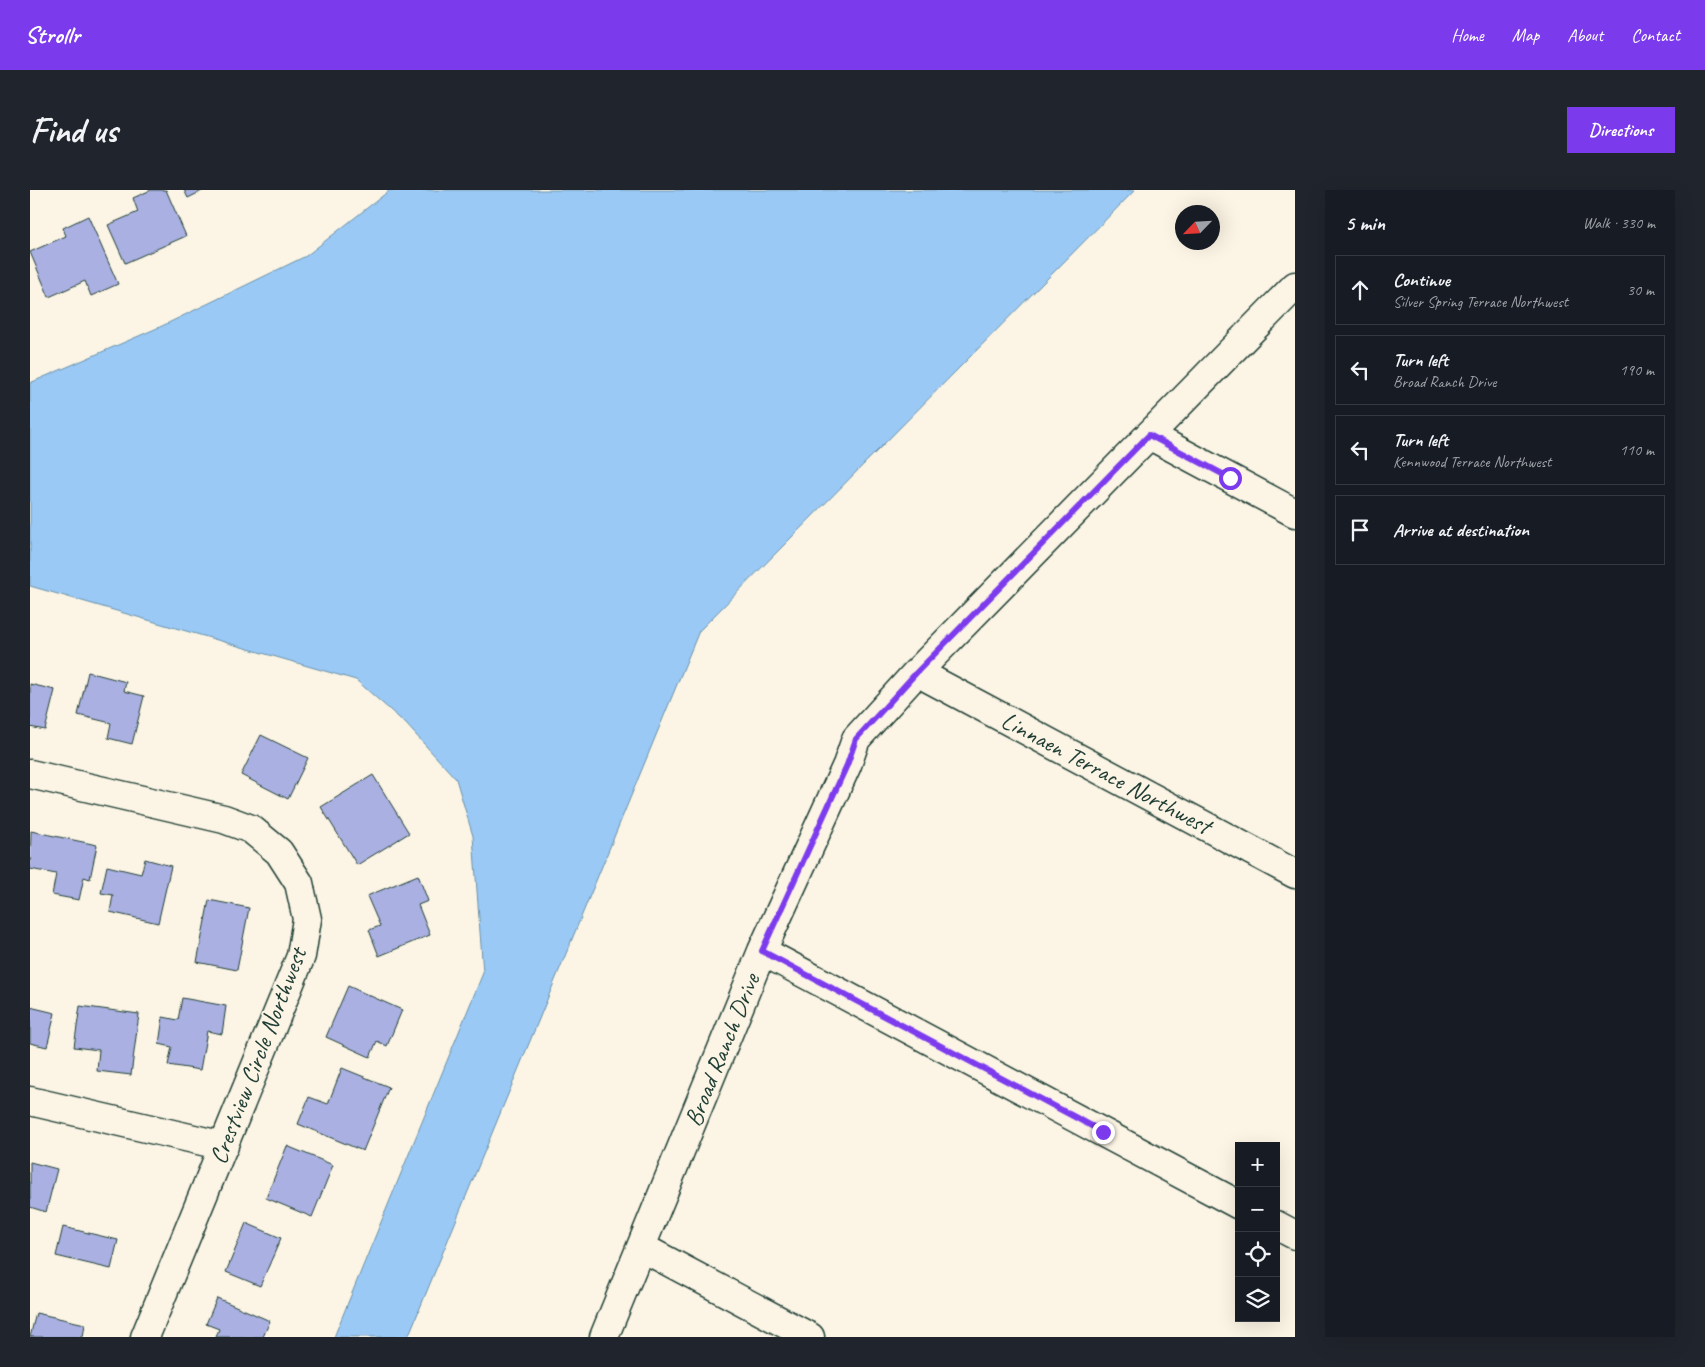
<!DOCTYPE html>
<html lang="en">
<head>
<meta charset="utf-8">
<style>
  body { margin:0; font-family:Caveat,sans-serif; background:#20242c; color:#f1f3f6 }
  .controls { position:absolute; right:15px; bottom:15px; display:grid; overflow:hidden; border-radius:0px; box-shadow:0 5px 20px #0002 }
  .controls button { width:45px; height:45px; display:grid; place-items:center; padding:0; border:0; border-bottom:1px solid #363941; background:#171b24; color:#f1f3f6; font:25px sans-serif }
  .compass { position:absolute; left:1145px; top:15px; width:45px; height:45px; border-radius:50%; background:#171b24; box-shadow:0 5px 20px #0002; rotate:245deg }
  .stop { position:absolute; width:15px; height:15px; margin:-11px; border:4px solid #7c3aed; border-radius:50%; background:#fff }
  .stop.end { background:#7c3aed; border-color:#fff; box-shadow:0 1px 5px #0008 }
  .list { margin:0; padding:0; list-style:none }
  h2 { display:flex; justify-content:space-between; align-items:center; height:65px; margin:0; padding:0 20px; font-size:21px }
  h2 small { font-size:16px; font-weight:400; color:#9ea1a6 }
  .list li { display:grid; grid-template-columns:32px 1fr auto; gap:15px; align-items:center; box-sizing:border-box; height:70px; margin:0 10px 10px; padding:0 10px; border:1px solid #363941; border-radius:0px }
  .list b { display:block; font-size:19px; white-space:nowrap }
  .list p { margin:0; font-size:16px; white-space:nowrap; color:#9ea1a6 }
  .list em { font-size:16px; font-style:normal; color:#9ea1a6 }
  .icon { flex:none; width:28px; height:28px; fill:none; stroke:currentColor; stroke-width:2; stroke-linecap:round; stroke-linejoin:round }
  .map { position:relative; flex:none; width:1265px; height:1147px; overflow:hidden; border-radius:0px }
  header { display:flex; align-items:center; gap:30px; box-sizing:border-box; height:70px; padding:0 25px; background:#7c3aed; color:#fff }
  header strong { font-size:24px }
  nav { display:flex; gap:28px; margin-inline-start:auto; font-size:18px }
  .intro { display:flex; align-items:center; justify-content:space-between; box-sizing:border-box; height:120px; padding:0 30px }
  h1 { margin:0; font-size:35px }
  .button { padding:12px 22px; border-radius:0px; background:#7c3aed; color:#fff; font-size:18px; font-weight:700 }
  main { display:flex; gap:30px; padding:0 30px }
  aside { flex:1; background:#171b24; border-radius:0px; box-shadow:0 5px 20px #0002 }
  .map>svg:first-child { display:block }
  .water { fill:#9bc9f6; stroke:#6991a8 }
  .building { fill:#aab1e2; stroke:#1f3d34 }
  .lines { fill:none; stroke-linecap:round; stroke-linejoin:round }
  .minor-casing { stroke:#1f3d34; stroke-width:31 }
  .minor { stroke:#fcf5e5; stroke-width:28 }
  .route { stroke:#7c3aed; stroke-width:6 }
  .labels { text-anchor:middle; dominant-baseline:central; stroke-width:4; stroke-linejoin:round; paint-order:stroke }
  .street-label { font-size:25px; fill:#1f3d34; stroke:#fcf5e5 }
</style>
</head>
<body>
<header>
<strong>Strollr</strong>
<nav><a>Home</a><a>Map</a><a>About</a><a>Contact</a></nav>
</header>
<div class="intro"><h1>Find us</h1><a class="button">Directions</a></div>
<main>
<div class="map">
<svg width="1265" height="1147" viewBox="0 0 1265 1147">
  <rect width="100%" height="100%" fill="#fcf5e5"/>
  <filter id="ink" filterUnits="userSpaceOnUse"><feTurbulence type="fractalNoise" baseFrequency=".02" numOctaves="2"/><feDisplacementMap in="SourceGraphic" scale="10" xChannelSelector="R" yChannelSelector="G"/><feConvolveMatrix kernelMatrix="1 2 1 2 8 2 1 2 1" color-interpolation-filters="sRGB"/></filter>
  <g filter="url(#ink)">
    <!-- water -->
    <path class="water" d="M360,0H1105L669,441L378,1147H304L453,783L443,646L426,589L376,534L326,490L0,396V193L132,136L276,66Z"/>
    <!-- building -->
    <path class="building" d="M121,0H136L156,46L95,73L78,35L108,22L103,8Z
      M154,0H174L158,8Z
      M58,26L88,94L61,106L55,91L19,107L0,62L36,46L33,38Z
      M58,482L96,492L94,501L114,506L102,554L78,548L81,533L48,525Z
      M0,494L25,500L15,540L0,537Z
      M231,545L278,568L258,609L211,585Z
      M343,585L379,643L327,675L291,617Z
      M1,641L67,655L60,689L54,687L49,710L22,705L26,684L0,679Z
      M115,669L141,676L128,733L80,722L83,705L71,703L77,676L111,684Z
      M388,685L398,711L388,715L400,745L349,766L339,740L350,736L337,706Z
      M179,710L219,718L207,780L167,772Z
      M318,796L372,820L357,856L347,851L340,867L296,847Z
      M152,808L196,816L192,844L177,841L170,880L138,875L142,857L129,854L133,827L148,830Z
      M50,816L109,824L101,885L67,881L69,860L44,857Z
      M0,817L25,823L17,857L0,853Z
      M312,878L359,897L333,961L268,934L279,907L298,914Z
      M257,956L303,975L282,1027L236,1008Z
      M0,972L27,979L16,1022L0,1017Z
      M216,1033L251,1048L230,1096L196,1082Z
      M33,1037L88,1050L81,1079L26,1066Z
      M187,1108L240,1131L233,1147H186L189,1139L176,1134Z
      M6,1123L55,1134L53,1147H0Z"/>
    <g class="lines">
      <!-- minor casing -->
      <g class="minor-casing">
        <path id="minor" d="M1119,245L1265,323
          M887,482L1265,684
          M0,584L194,629L221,639L249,662L269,693L277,729L271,766L115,1147
          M732,761L1209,1015
          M0,911L194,956
          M1246,1035L1265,1045
          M611,1057L780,1147
          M574,1147L732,761L817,575L826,549L887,482L1265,96"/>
      </g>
      <!-- minor -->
      <use href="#minor" class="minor"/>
    </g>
  </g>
  <g class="lines" filter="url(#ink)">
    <!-- route -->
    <path class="route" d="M1073,942L732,761L817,575L826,549L887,482L1119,245L1200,288"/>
  </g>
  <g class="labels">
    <!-- street labels -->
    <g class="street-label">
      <text transform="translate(1076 583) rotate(28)">Linnaen Terrace Northwest</text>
      <text transform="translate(692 860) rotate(-68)">Broad Ranch Drive</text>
      <text transform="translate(228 866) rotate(-69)">Crestview Circle Northwest</text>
    </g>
  </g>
</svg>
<div class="controls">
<button>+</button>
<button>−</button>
<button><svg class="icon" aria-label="locate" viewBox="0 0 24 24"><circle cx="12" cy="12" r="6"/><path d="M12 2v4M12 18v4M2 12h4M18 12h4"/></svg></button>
<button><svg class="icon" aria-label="layers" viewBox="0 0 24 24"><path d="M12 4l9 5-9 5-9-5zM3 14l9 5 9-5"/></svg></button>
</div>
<svg class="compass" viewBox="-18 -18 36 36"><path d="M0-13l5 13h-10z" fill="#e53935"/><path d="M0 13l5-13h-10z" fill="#9ea1a6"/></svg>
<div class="stop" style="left:1200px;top:288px"></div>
<div class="stop end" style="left:1073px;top:942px"></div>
</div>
<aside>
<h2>5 min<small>Walk · 330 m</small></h2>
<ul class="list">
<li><svg class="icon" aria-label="ahead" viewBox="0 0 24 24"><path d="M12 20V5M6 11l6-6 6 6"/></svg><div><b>Continue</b><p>Silver Spring Terrace Northwest</p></div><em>30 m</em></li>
<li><svg class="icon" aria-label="left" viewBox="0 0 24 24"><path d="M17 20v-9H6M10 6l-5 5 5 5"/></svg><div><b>Turn left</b><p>Broad Ranch Drive</p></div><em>190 m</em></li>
<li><svg class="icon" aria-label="left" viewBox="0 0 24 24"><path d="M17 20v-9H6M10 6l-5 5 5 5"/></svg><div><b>Turn left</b><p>Kennwood Terrace Northwest</p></div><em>110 m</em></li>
<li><svg class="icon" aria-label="arrive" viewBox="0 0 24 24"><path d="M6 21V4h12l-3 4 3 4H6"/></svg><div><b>Arrive at destination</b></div></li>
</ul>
</aside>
</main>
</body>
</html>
